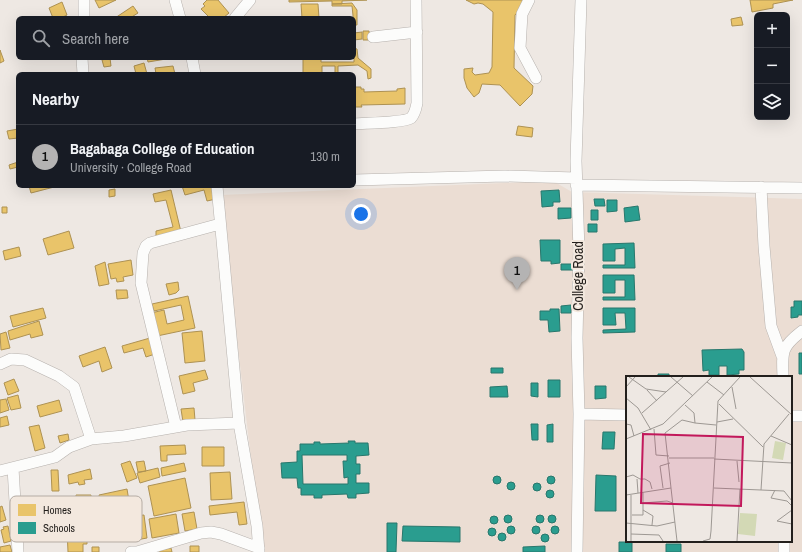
<!DOCTYPE html>
<html lang="en">
<head>
<meta charset="utf-8">
<style>
  body { margin:0; font-family:"Archivo Narrow",sans-serif; background:#242831; color:#f1f3f6 }
  .controls { position:absolute; right:12px; top:12px; display:grid; overflow:hidden; border-radius:6px; box-shadow:0 4px 16px #0002 }
  .controls button { width:36px; height:36px; display:grid; place-items:center; padding:0; border:0; border-bottom:1px solid #363941; background:#171b24; color:#f1f3f6; font:20px sans-serif }
  .you { position:absolute; left:361px; top:214px; width:14px; height:14px; margin:-10px; border:3px solid #fff; border-radius:50%; background:#1a73e8; box-shadow:0 0 0 6px #1a73e833 }
  .badge { display:grid; place-items:center; width:26px; height:26px; border-radius:50%; background:#b4b3b3; color:#111; font-size:13px; font-weight:700 }
  .pin { position:absolute; translate:-50% -33px; filter:drop-shadow(0 1px 2px #0008) }
  .pin::after { content:''; position:absolute; top:21px; width:14px; height:12px; background:inherit; clip-path:polygon(0 0,100% 0,50% 100%) }
  .list { margin:0; padding:0; list-style:none }
  h2 { display:flex; justify-content:space-between; align-items:center; height:52px; margin:0; padding:0 16px; font-size:17px }
  h2 small { font-size:13px; font-weight:400; color:#9ea1a6 }
  .list li { display:grid; grid-template-columns:26px 1fr auto; gap:12px; align-items:center; box-sizing:border-box; height:64px; padding:0 16px; border-top:1px solid #363941 }
  .list b { display:block; font-size:15px; white-space:nowrap }
  .list p { margin:0; font-size:13px; white-space:nowrap; color:#9ea1a6 }
  .list em { font-size:13px; font-style:normal; color:#9ea1a6 }
  .icon { flex:none; width:22px; height:22px; fill:none; stroke:currentColor; stroke-width:2; stroke-linecap:round; stroke-linejoin:round }
  .map { position:relative; flex:none; width:802px; height:552px; overflow:hidden }
  .search { position:absolute; background:#171b24; box-shadow:0 4px 16px #0002; left:16px; top:16px; width:340px; height:44px; display:flex; align-items:center; gap:10px; box-sizing:border-box; padding:0 14px; border-radius:6px; color:#9ea1a6; font-size:15px }
  .panel { position:absolute; background:#171b24; box-shadow:0 4px 16px #0002; left:16px; top:72px; width:340px; height:116px; border-radius:6px }
  .map>svg:first-child { display:block }
  .education { fill:#ebddd3; fill-rule:evenodd }
  .homes { fill:#e9c46a; stroke:#ae9253 }
  .schools { fill:#2a9d8f; stroke:#28776c; fill-rule:evenodd }
  .lines { fill:none; stroke-linecap:round; stroke-linejoin:round }
  .minor-casing { stroke:#b6b1ad; stroke-width:12 }
  .minor { stroke:#fcfcfb; stroke-width:11 }
  .labels { text-anchor:middle; dominant-baseline:central; stroke-width:4; stroke-linejoin:round; paint-order:stroke }
  .street-label { font-size:14px; fill:#231f1c; stroke:#f3e8de }
  .inset-road { fill:none; stroke:#9d9893; stroke-width:1 }
  .view { fill:#c2185b; fill-opacity:0.15; stroke:#c2185b; stroke-width:2 }
  .inset-edge { fill:none; stroke:#231f1c; stroke-width:2 }
  .key { fill:#f3e8de; stroke:#b5aca4; stroke-width:1 }
  .key-label { font-size:11px; fill:#231f1c }
</style>
</head>
<body>
<div class="map">
<svg width="802" height="552" viewBox="0 0 802 552">
  <rect width="100%" height="100%" fill="#eee8e3"/>
  <!-- education -->
  <path class="education" d="M553,181L572,192L802,199V552H262L220,195ZM627,377H791V541H627Z"/>
  <!-- homes -->
  <path class="homes" d="M95,0H116L99,8Z
    M207,0H218L229,13L223,18L209,17L201,9L205,6L203,4Z
    M289,0H367L342,1V4H332V1L289,2Z
    M466,0H528L515,15L514,68L533,86L532,94L520,106L500,85L482,84L479,93L474,97L467,88L464,78V69L473,68L472,72L475,75L489,73L492,67L493,12L483,4L478,3L474,4Z
    M750,0H793L773,4V8L752,12Z
    M62,2L67,15L61,18H53L49,8Z
    M352,3L357,10V25H354L352,6H332V4Z
    M301,4H318L319,18H302Z
    M133,6L138,13L130,18H115Z
    M741,17L743,25L732,26L731,19Z
    M363,31H369L370,40H363Z
    M362,32V39L354,40V33Z
    M354,48L357,49L358,58L371,69V78L368,79L367,71L358,65L338,66V74H335V66H322V74H303V58H321V62H354Z
    M0,50L4,61L0,63Z
    M110,58L111,66L104,67L102,60Z
    M147,58H165L166,59L148,62Z
    M144,63L147,74H136L134,66Z
    M173,66L175,74H156L155,68Z
    M354,87H361V89H364V92L397,91V89L405,88V104L361,105L362,107H354Z
    M518,126L533,128L532,137L516,135Z
    M18,129V138L9,139L7,131Z
    M18,162V167L10,169L9,165Z
    M29,186H58L31,193Z
    M182,186H213L216,199L207,201L204,190L185,195Z
    M115,189V196L109,197V190Z
    M171,190L181,232L156,238V231L173,227L166,200L155,202L153,194Z
    M2,207H7V213H2Z
    M69,231L74,248L48,255L43,239Z
    M19,247L21,256L5,260L3,251Z
    M131,260L133,275L123,277L124,281L117,282L116,278L111,279L108,264Z
    M105,262L109,284L99,286L95,266Z
    M178,282L179,290L176,293L169,295L166,284Z
    M116,290H127L128,298L117,299Z
    M188,296L195,328L157,336L151,313L164,310L167,324L184,320L181,305L154,311L152,304Z
    M43,308L46,318L13,327L10,316Z
    M39,321L43,335L31,338L30,334L10,340L8,331Z
    M202,331L205,361L185,363L182,333Z
    M6,332L10,348L1,350L0,334Z
    M150,338L155,354L146,357L143,348L124,353L122,346Z
    M105,347L112,368L102,372L99,361L83,367L79,356Z
    M205,370L208,379L193,383L195,391L183,394L179,376Z
    M14,379L19,391L8,395L4,383Z
    M18,395L21,408L11,410L7,398Z
    M6,399L9,410L0,413V400Z
    M59,400L62,411L40,417L37,406Z
    M194,408L195,420L183,422L181,409Z
    M7,416L9,425L0,427V418Z
    M39,425L45,448L35,451L29,427Z
    M68,434L69,440L60,443L58,436Z
    M185,445L186,454L167,455V461H161L160,446Z
    M202,447H224V466H202Z
    M130,461L137,478L127,482L121,464Z
    M144,461L146,471L138,472L136,462Z
    M184,463L186,471L162,476L161,468Z
    M158,468L160,477L140,483L137,473Z
    M90,469L92,479L84,480L85,484L79,485L78,482L69,484L68,475Z
    M51,470H58L59,491H52Z
    M230,472L232,499L211,500L210,473Z
    M185,478L191,508L154,516L148,486Z
    M127,489L129,501L101,506L99,495Z
    M76,495H91V504H76Z
    M244,502L247,524L239,525L237,512L210,515L209,506Z
    M2,506L6,520L0,522V507Z
    M194,512L197,529L185,531L182,514Z
    M176,514L179,533L152,538L149,519Z
    M144,515L147,538L136,540L133,516Z
    M8,526L11,541L4,543L1,530L4,529L3,527Z
    M67,529H84V535H87V544H83V552H68Z
    M10,545L12,552H0V547Z
    M190,546H199V552H190Z
    M92,547H99V552H92Z
    M171,548L172,552H160L159,550Z"/>
  <!-- schools -->
  <path class="schools" d="M559,190L560,202H553V206L542,207L541,191Z
    M594,199H604L605,206H595Z
    M607,200H617V211L607,212Z
    M638,206L640,220L625,222L624,208Z
    M558,208H571V218L558,219Z
    M591,210H598V220H591Z
    M588,224H597V232H588Z
    M540,240H560V263L551,264V261H541Z
    M634,243L635,268H603V265H625V248L615,249V261H603V244Z
    M561,264H574V270H561Z
    M603,275H634L635,300H603V297H625V280H615V293H603Z
    M794,301H802V315H798V317L791,318V307H794Z
    M571,305V313H561V306Z
    M603,308H635V332L603,333V330L626,329L625,313H615L616,325H603Z
    M550,309H559L560,331L549,332L548,320H540V311H550Z
    M742,349L744,352V370H739V374L727,375V366H719V375H709V370L703,371L702,350Z
    M799,353H802V374H799Z
    M491,368H503V373H491Z
    M658,374H669V377H658Z
    M548,380H560V397H548Z
    M531,383H538V397L531,396Z
    M507,386L508,397H490V387Z
    M595,386H606V398L595,399Z
    M531,424H538V440H532Z
    M553,424V442H547V425Z
    M603,432H615L614,449H602Z
    M348,441H355V443H368L369,455L356,456V464H360V474H356V483H369V493L356,494V498H348L347,494L322,495V498H314V495H301V488H298L297,478H282L281,463L297,462V451H300V444H314V442H320V444L349,443ZM302,455H347V461H343L344,478L348,477V484H303Z
    M596,475L616,476V511H595Z
    M493 480a4 4 0 1 1 8 0a4 4 0 1 1-8 0Z
    M547 480a4 4 0 1 1 8 0a4 4 0 1 1-8 0Z
    M507 486a4 4 0 1 1 8 0a4 4 0 1 1-8 0Z
    M533 487a4 4 0 1 1 8 0a4 4 0 1 1-8 0Z
    M546 494a4 4 0 1 1 8 0a4 4 0 1 1-8 0Z
    M548 519a4 4 0 1 1 8 0a4 4 0 1 1-8 0Z
    M536 519a4 4 0 1 1 8 0a4 4 0 1 1-8 0Z
    M504 519a4 4 0 1 1 8 0a4 4 0 1 1-8 0Z
    M490 520a4 4 0 1 1 8 0a4 4 0 1 1-8 0Z
    M387,523H397L396,552H387Z
    M403,526L460,527V542L402,541Z
    M532 530a4 4 0 1 1 8 0a4 4 0 1 1-8 0Z
    M551 530a4 4 0 1 1 8 0a4 4 0 1 1-8 0Z
    M507 530a4 4 0 1 1 8 0a4 4 0 1 1-8 0Z
    M488 532a4 4 0 1 1 8 0a4 4 0 1 1-8 0Z
    M498 537a4 4 0 1 1 8 0a4 4 0 1 1-8 0Z
    M541 538a4 4 0 1 1 8 0a4 4 0 1 1-8 0Z
    M619,542H632V552H619Z
    M666,544H681V552H666Z
    M545,546V552H523V547Z"/>
  <g class="lines">
    <!-- minor casing -->
    <g class="minor-casing">
      <path id="minor" d="M84,0V18
        M175,0L180,18
        M529,0L522,14L520,48L536,78
        M235,18L250,0
        M373,37L417,32
        M82,58L83,74
        M192,58L195,74
        M354,124C365,123 403,123 411,118C415,114 416,108 417,103L416,0
        M354,180L505,176L576,178
        M576,185L802,188
        M217,186L239,423
        M761,187L764,246L771,326L782,356
        M0,364L11,359L25,360L59,376L74,387L91,439
        M783,377C782,352 781,347 802,331
        M579,414L627,415
        M791,416H802
        M176,427L141,283L143,253L146,246L150,243L220,224
        M13,468L18,552
        M0,471L55,457L69,447L91,439L124,436L187,425L239,423L257,526L259,552
        M131,552H137L201,533L211,532L221,534L259,548
        M577,552L579,414L577,338L579,251L576,161L581,0
        M784,552V541"/>
    </g>
    <!-- minor -->
    <use href="#minor" class="minor"/>
  </g>
  <g class="labels">
    <!-- street labels -->
    <g class="street-label">
      <text transform="translate(578 276) rotate(-90)">College Road</text>
    </g>
  </g>
  <!-- overview -->
  <g transform="translate(626 376)">
    <rect width="166" height="166" fill="#eee8e3"/>
    <path d="M149,65L160,67L157,84L146,82ZM114,137L131,138L129,160L112,158Z" fill="#d3d9b5"/>
    <path class="inset-road" d="M3,1L20,13L40,16M45,1L67,20M124,1L166,39M81,6L98,19M0,11L9,1M106,11L110,33M21,14L31,25M0,22L12,32L25,54M93,28L137,71M59,29L68,37L69,47L90,49M16,37L57,1M91,46L107,43M0,48L5,49L8,60M28,53L30,79L43,80M145,60L166,69M0,63L37,48L86,1M43,82H88M88,83L166,87M111,85L113,106M0,101L7,99L14,103H19L24,106L26,113M11,103L12,117M37,112L34,90L44,87M45,112L39,57L56,44L69,47M88,112L158,115L166,125M135,114L138,68L163,38M149,114L145,122L161,125L166,130M0,119L45,112L51,165M17,127L41,125L47,127M17,134L27,140L26,149M6,139H17V116M151,145L166,134M151,145L166,148M0,147L31,150L49,146M5,158L33,159L37,165M5,165V119M77,165L84,163L85,155L92,25L114,1M111,165L114,113"/>
    <path class="view" d="M17,58L117,61L115,130L15,127Z"/>
    <rect width="166" height="166" class="inset-edge"/>
  </g>
  <!-- legend -->
  <rect x="10" y="496" width="132" height="46" rx="6" class="key"/>
  <rect x="18" y="504" width="18" height="12" fill="#e9c46a"/>
  <rect x="18" y="522" width="18" height="12" fill="#2a9d8f"/>
  <g class="key-label">
    <text x="43" y="514">Homes</text>
    <text x="43" y="532">Schools</text>
  </g>
</svg>
<div class="controls">
<button>+</button>
<button>−</button>
<button><svg class="icon" aria-label="layers" viewBox="0 0 24 24"><path d="M12 4l9 5-9 5-9-5zM3 14l9 5 9-5"/></svg></button>
</div>
<div class="you"></div>
<div class="pin badge" style="left:517px;top:290px">1</div>
<div class="search"><svg class="icon" aria-label="search" viewBox="0 0 24 24"><circle cx="10" cy="10" r="6"/><path d="M15 15l6 6"/></svg>Search here</div>
<section class="panel">
<h2>Nearby<small></small></h2>
<ul class="list">
<li><span class="badge">1</span><div><b>Bagabaga College of Education</b><p>University · College Road</p></div><em>130 m</em></li>
</ul>
</section>
</div>
</body>
</html>
